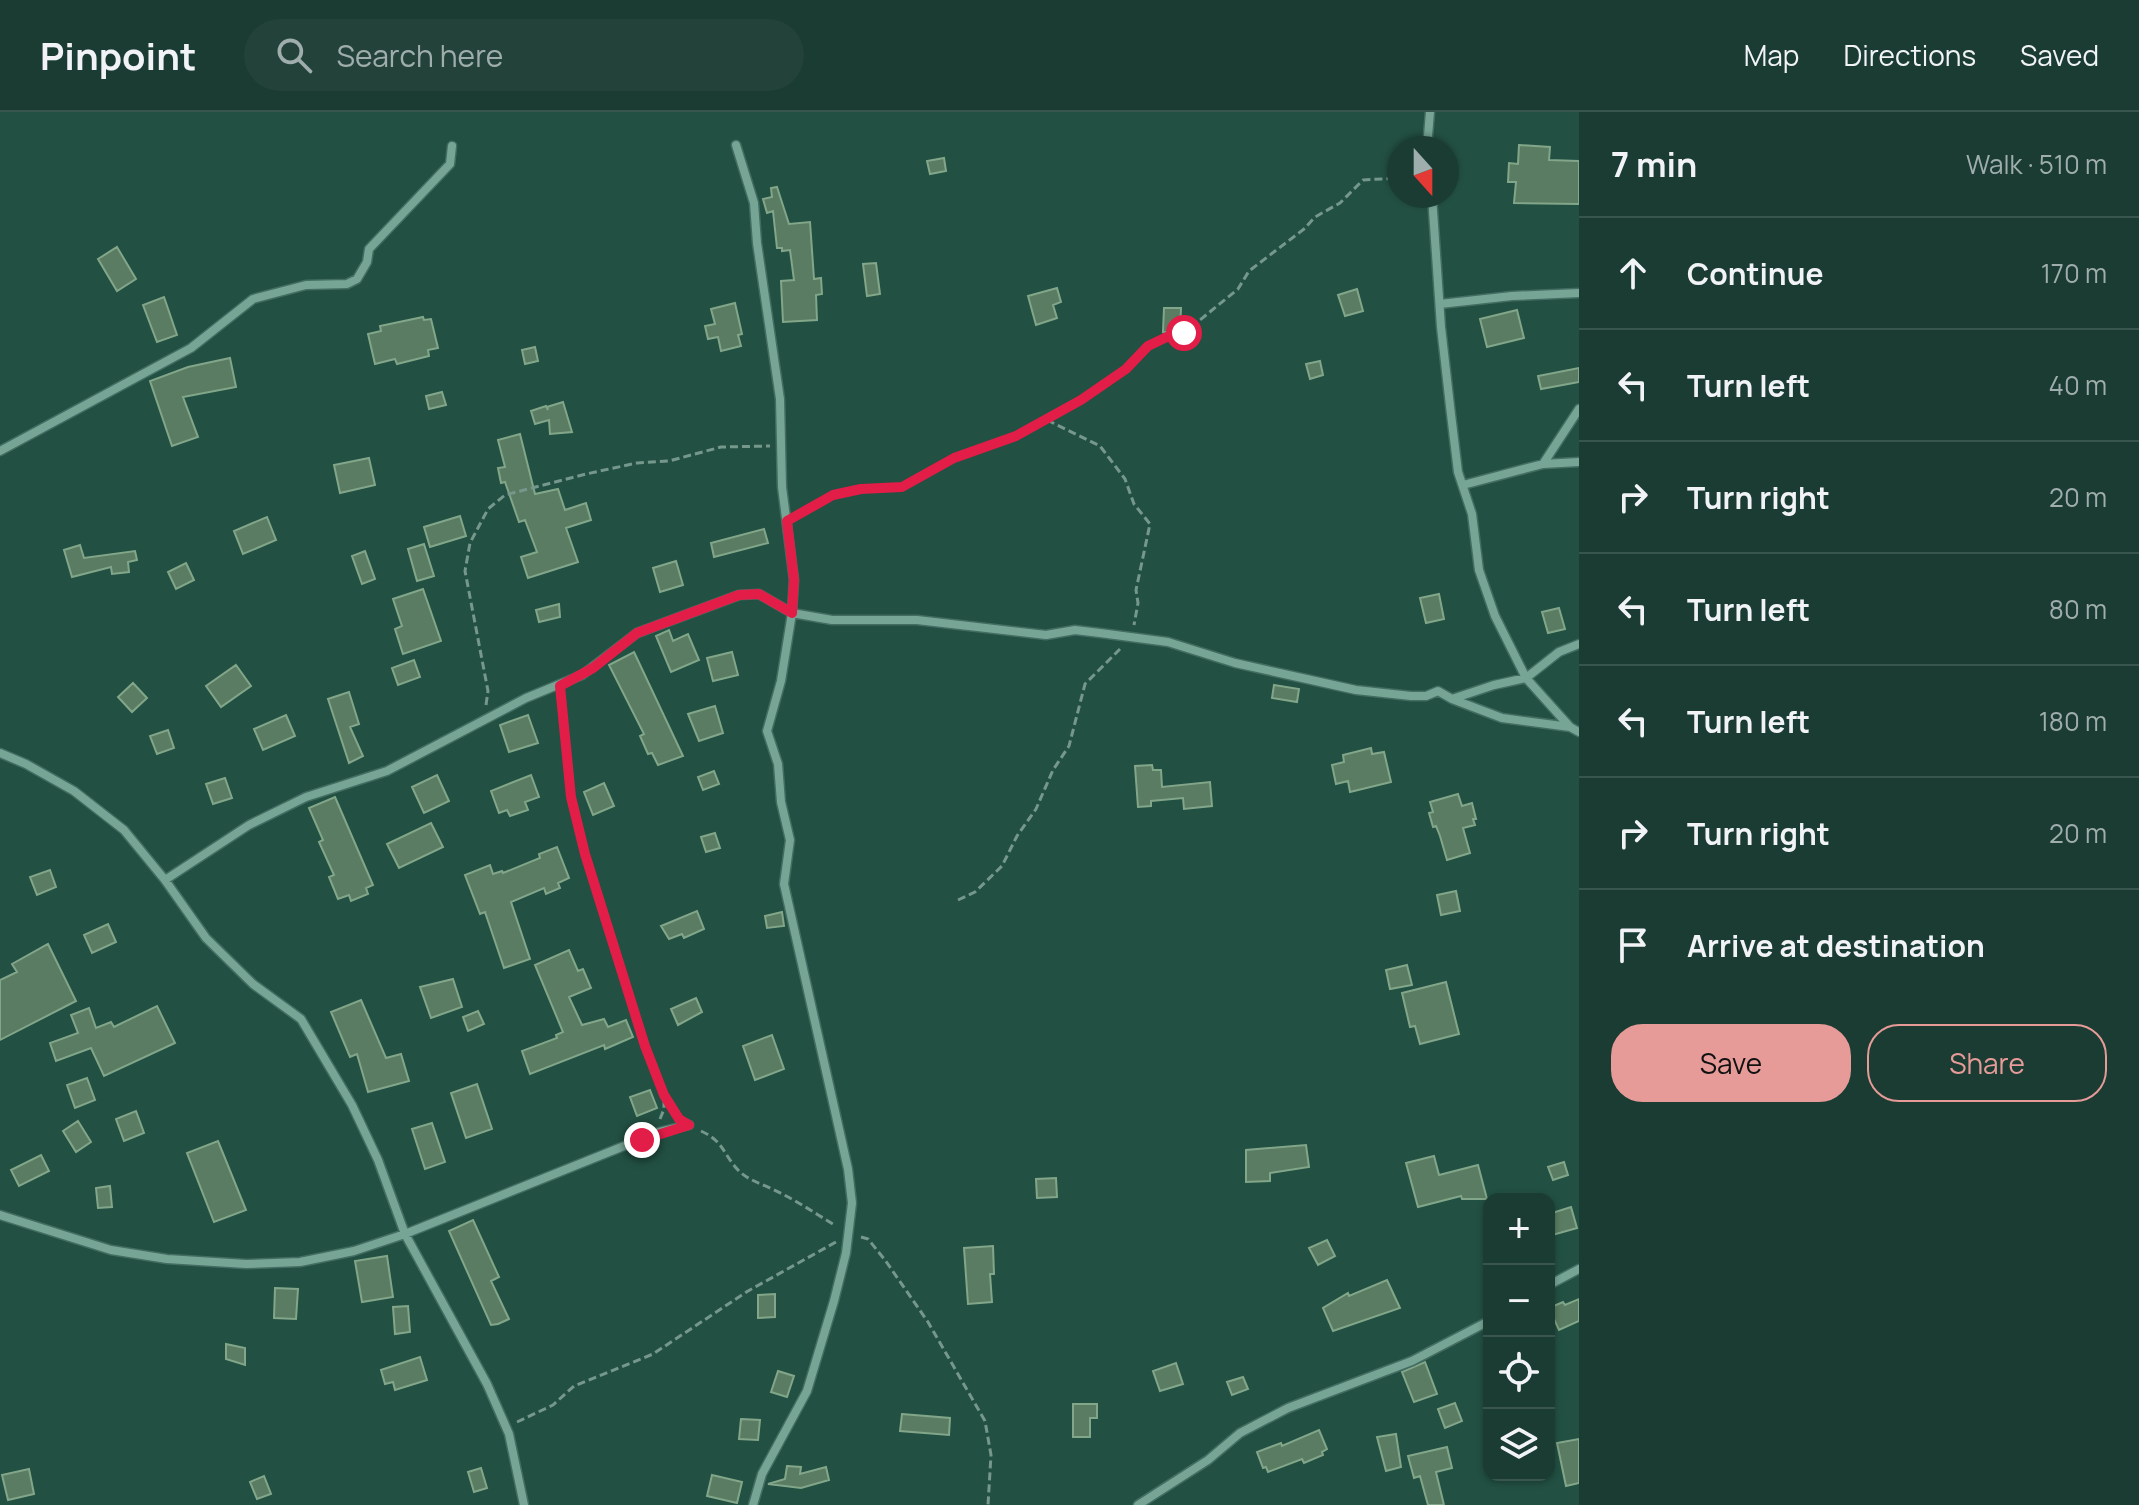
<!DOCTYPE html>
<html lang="en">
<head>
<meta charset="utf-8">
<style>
  body { margin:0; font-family:Manrope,sans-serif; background:#23433a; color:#f1f3f6 }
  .controls { position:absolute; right:24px; bottom:24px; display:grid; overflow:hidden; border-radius:16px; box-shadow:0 2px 6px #0004 }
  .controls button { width:72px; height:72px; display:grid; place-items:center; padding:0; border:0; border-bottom:2px solid #38564d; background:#1a3c32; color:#f1f3f6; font:40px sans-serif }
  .compass { position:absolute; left:1387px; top:24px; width:72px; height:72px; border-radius:50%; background:#1a3c32; box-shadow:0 2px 6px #0004; rotate:159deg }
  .stop { position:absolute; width:24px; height:24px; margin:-18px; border:6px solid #e11d48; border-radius:50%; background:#fff }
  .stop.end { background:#e11d48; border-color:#fff; box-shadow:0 2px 8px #0008 }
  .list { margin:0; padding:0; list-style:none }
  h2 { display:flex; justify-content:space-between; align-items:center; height:104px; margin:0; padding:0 32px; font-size:34px }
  h2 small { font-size:26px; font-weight:400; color:#9fadac }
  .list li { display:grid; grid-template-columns:52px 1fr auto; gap:24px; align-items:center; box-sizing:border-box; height:112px; padding:0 32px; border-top:2px solid #38564d }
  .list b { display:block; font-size:30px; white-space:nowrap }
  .list em { font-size:26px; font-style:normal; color:#9fadac }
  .actions { display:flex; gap:16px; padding:24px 32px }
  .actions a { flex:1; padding:18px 0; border:2px solid #e69b98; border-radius:32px; text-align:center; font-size:28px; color:#e69b98 }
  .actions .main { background:#e69b98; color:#111 }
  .icon { flex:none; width:44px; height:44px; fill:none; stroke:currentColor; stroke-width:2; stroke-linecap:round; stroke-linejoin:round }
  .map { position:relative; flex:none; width:1579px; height:1393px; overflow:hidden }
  header { display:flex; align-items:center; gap:48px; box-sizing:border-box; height:112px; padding:0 40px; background:#1a3c32; border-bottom:2px solid #38564d }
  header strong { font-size:38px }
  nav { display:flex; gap:44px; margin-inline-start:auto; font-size:28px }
  .search { width:560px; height:72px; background:#23433a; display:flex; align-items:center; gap:20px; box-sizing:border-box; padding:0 28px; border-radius:44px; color:#9fadac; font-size:30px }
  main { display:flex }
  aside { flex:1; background:#1a3c32 }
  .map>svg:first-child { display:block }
  .building { fill:#5a7c62; stroke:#82a68a; stroke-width:2 }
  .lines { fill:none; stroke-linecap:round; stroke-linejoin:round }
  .minor-casing { stroke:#436d62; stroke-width:11 }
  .path { stroke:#75978c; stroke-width:3; stroke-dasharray:8 4; stroke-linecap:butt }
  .minor { stroke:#76a595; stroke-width:8 }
  .route { stroke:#e11d48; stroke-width:10 }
</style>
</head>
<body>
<header>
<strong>Pinpoint</strong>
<div class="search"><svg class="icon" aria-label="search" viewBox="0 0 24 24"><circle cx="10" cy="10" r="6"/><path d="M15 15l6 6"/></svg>Search here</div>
<nav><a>Map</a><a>Directions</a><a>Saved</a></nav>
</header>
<main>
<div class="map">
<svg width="1579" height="1393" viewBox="0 0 1579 1393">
  <rect width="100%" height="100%" fill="#225042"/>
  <!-- building -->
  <path class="building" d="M1519,33L1550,35L1549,48L1579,49V92L1514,91L1516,70H1508L1509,51L1518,52Z
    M944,46L946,59L930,62L927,49Z
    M777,75L789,112L810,110L814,167L821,166L822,182L816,183L817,208L783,210L781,169L794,168L790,138L782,139V136H777L773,99L767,101L763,87L772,85L771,76Z
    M117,135L136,167L117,179L98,147Z
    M876,151L880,182L867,184L863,152Z
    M1057,176L1061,190L1053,193L1057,206L1036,213L1028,184Z
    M1357,177L1363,199L1345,204L1338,183Z
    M164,185L177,223L157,230L143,193Z
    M735,191L742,222L738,223L741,234L721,239L718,225L708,227L705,214L715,212L711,197Z
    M1164,196H1181L1180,221L1163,220Z
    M1517,198L1524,226L1487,235L1480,207Z
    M423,205L424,208L431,207L438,236L428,238L429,244L397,252L395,247L375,252L368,222L381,219L380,214Z
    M535,235L538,249L525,252L522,238Z
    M230,246L236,275L183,285L198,325L172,334L150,269L188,255Z
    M1320,249L1323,263L1310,267L1306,252Z
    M1579,256V270L1541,277L1538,264Z
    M442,280L446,293L429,297L426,284Z
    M563,290L572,320L550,322L549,308L535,312L531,299L546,294L548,298L547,295Z
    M520,322L535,382L558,377L565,398L586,391L591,408L566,416L578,450L528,466L521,445L537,440L525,408L519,410L505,370L501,371L498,356L505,355L498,328Z
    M369,346L375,373L340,381L334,353Z
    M460,404L466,424L430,435L424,415Z
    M267,405L276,428L243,442L234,419Z
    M764,417L768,431L714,445L711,431Z
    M424,432L434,464L417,469L408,437Z
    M80,433L84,446L135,439L137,448L128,450L129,460L112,462L111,455L72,465L64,438Z
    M365,439L375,467L362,472L352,444Z
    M676,449L683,473L660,480L653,456Z
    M186,451L194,468L176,477L168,460Z
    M423,477L441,529L403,542L395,517L402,514L393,487Z
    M1439,482L1444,507L1426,511L1420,486Z
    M559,492L560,505L539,510L536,498Z
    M1559,496L1565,517L1548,521L1542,500Z
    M669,518L673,529L688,522L699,548L671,560L656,524Z
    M634,540L683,644L658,653L652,641L648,642L640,624L644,622L609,553Z
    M732,540L738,563L713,569L707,546Z
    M414,548L420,565L398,573L392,556Z
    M236,553L251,574L221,595L206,574Z
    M133,571L147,586L132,600L118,585Z
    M1274,573L1299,577L1297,590L1272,586Z
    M349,580L359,612L350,615L363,644L349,651L328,587Z
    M715,594L723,621L699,629L688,602Z
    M286,603L295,624L263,638L254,617Z
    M528,603L538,631L509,640L500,613Z
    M168,618L174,636L157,642L150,624Z
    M1371,636L1372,642L1384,640L1391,670L1350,680L1348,669L1336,672L1332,653L1344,650L1343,643Z
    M1152,653L1153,658H1161L1162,675L1210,670L1212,694L1184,697L1183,686L1151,689V694L1138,695L1135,654Z
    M714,659L719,672L703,678L698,665Z
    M437,663L449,689L424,701L412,675Z
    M531,663L539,685L525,690L528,698L510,704L507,698L499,701L491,679Z
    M225,666L232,686L213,692L206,672Z
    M604,671L614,694L593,703L584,680Z
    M1458,682L1462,694L1472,691L1476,707H1473L1475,713L1463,716L1470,741L1447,748L1440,724L1436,714L1433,715L1429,701L1433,700L1430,690Z
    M335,685L373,773L366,776L368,782L351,789L349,783L338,787L329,765L334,763L319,730L323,728L309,696Z
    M431,711L443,735L399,756L387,732Z
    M715,721L720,736L706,740L701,725Z
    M557,735L569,766L558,771L560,776L546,782L544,776L511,790L530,847L504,856L485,800L480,802L465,763L490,753L493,762L502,759L503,761L540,746L539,742Z
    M50,758L56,775L37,783L30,765Z
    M1456,779L1460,799L1441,803L1437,783Z
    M697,799L704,817L684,826L682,822L669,827L661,814Z
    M782,800L784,814L767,816L765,804Z
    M108,812L116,830L92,841L84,823Z
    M48,832L76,889L0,928V868L17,860L12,852Z
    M569,838L578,859L583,857L591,876L569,885L582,913L604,907L608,915L626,908L633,925L605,937L604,933L530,962L522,939L557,926L556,923L563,920L535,853Z
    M1407,853L1412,873L1390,877L1386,858Z
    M453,867L462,895L431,906L420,875Z
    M1446,870L1459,922L1420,932L1415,914L1410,915L1402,881Z
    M696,886L702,900L678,913L671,897Z
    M361,888L386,946L401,942L409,969L368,980L357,942L350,945L331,900Z
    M157,894L175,931L104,964L91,936L56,949L50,931L78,921L71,903L89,896L96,916L111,910L114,915Z
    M478,899L484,912L468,919L463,905Z
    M772,923L784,957L755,968L743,934Z
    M87,966L95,988L75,996L67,973Z
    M477,972L492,1017L466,1026L451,981Z
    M650,978L657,996L637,1004L630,985Z
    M136,999L144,1021L124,1029L116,1007Z
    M78,1009L91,1030L76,1040L63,1019Z
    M432,1011L445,1050L425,1057L412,1017Z
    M218,1029L246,1098L214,1110L187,1041Z
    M1306,1033L1309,1055L1270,1061V1069L1246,1070V1038Z
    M41,1043L49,1059L19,1074L11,1058Z
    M1434,1044L1439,1063L1478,1053L1487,1087H1462L1461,1084L1418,1095L1406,1051Z
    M1564,1050L1568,1063L1553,1068L1548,1055Z
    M1056,1066L1057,1085L1037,1086L1036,1067Z
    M110,1074L112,1095L98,1096L96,1076Z
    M1571,1095L1577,1116L1549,1124V1102Z
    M473,1108L499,1165L491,1169L509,1207L498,1212L491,1213L449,1119Z
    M1327,1128L1335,1144L1318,1153L1309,1136Z
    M993,1134L994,1162H990L992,1190L968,1192L964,1136Z
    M387,1144L393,1185L362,1190L355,1149Z
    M1387,1168L1400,1196L1333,1219L1323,1196L1348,1181L1349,1184Z
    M275,1176L298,1177L296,1207L274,1206Z
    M775,1182V1205L758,1206V1183Z
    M1579,1187V1209L1559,1218L1549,1196L1563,1190L1565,1193Z
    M408,1194L410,1220L395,1222L393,1195Z
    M226,1232L245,1236V1253L226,1247Z
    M420,1245L427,1268L395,1278L393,1270L385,1272L381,1258Z
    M1425,1250L1437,1282L1414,1290L1402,1260Z
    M1176,1251L1183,1272L1160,1279L1153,1259Z
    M778,1259L794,1264L787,1285L771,1280Z
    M1243,1265L1248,1277L1232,1283L1227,1270Z
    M1455,1291L1462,1309L1445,1316L1438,1297Z
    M1073,1292H1097V1306H1090V1325H1073Z
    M902,1302L950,1306L949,1323L900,1319Z
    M741,1307L760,1308L758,1328L739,1327Z
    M1319,1318L1327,1337L1322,1340L1323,1343L1304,1351L1302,1347L1268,1360L1266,1355L1263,1356L1257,1340L1281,1331L1282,1334Z
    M1396,1322L1401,1355L1386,1359L1377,1325Z
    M1579,1327V1371L1566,1374L1557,1331Z
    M1447,1335L1452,1356L1436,1360L1444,1393H1428L1420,1364L1414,1366L1408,1344Z
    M787,1354L801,1355L800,1362L826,1355L829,1368L801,1376L768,1372L785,1367Z
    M481,1356L487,1376L474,1380L468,1360Z
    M29,1357L34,1382L8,1388L2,1363Z
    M712,1363L742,1370L737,1391L707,1384Z
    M264,1364L271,1382L257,1387L250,1370Z"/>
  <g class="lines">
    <!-- minor casing -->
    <g class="minor-casing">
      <path id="minor" d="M736,33L754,91L757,131L780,287L782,375L794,468L792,501L781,569L767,619L778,652L781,690L790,728L784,772L848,1057L852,1091L846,1141L834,1189L807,1279L762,1362L753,1393
        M1427,36L1430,0
        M1432,84L1441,215L1450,294L1458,360L1472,402L1479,458L1495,504L1526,566L1570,615L1579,620
        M1440,192L1512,184L1579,181
        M0,339L191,236L253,187L306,173L347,172L357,167L367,150L369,137L450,52L452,34
        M1543,352L1579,350
        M1463,373L1543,352L1579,297
        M1452,587L1502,606L1570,615
        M0,641L26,652L74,679L124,718L165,768L206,826L253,872L301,907L352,993L378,1048L405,1122L487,1272L509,1322L524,1393
        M165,768L249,713L306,685L387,659L526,586L582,563L637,521L739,483L759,482L792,501L832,508H917L1046,523L1075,518L1100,521L1168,530L1235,551L1356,578L1411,584H1426L1438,579L1452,587L1494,573L1526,566L1559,540L1579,532
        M0,1103L111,1138L167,1147L246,1152L300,1150L354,1139L405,1122L659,1020L689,1013
        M1549,1173L1579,1157
        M1138,1393L1208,1348L1240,1321L1288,1296L1412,1249L1489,1209"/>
    </g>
    <!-- path -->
    <path class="path" d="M1047,308L1100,334L1125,367L1134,392L1150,412L1136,478L1138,491L1134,513
      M798,404L833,383L861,377L902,375L954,346L1016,324L1081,288L1126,257L1148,234L1169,224L1184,221L1238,177L1249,159L1304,117L1315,105L1340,91L1363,68L1399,66
      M561,584L571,685L585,742L645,934L664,983L675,1002
      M486,593L488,579L465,459L470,431L488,397L505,383L586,362L637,351L669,349L721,335L770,334
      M958,788L975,780L1002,754L1017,724L1036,697L1053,658L1069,634L1085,572L1120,537
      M660,1007L664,997V983
      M701,1019C725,1030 723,1043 739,1059C748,1068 760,1071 772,1077C794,1087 815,1101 836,1114
      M861,1125L868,1127L885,1148L928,1210L985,1309L991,1343L988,1393
      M517,1310L553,1293L574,1274L653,1242L748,1179L836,1130"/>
    <!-- minor -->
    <use href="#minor" class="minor"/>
  </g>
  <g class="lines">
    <!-- route -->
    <path class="route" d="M642,1028L689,1013L679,1007L664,983L645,934L585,742L571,685L560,574L593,556L637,521L739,483L759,482L792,501L794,468L787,409L833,383L861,377L902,375L954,346L1016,324L1081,288L1126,257L1148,234L1169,224L1184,221"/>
  </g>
</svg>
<div class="controls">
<button>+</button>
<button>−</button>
<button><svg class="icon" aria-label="locate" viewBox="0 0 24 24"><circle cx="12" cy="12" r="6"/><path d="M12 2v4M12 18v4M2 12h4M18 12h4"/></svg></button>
<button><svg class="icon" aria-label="layers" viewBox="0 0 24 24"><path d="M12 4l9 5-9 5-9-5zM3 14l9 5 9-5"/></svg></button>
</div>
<svg class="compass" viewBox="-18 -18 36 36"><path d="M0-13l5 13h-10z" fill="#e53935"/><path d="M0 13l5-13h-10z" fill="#9fadac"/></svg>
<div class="stop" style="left:1184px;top:221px"></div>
<div class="stop end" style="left:642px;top:1028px"></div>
</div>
<aside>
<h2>7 min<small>Walk · 510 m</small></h2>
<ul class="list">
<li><svg class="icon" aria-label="ahead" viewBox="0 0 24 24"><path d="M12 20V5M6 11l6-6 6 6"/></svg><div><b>Continue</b></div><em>170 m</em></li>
<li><svg class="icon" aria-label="left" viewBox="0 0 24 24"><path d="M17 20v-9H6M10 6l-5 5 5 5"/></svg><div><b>Turn left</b></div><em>40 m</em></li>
<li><svg class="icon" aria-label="right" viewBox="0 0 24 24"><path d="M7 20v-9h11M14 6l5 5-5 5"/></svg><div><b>Turn right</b></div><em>20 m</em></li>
<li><svg class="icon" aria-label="left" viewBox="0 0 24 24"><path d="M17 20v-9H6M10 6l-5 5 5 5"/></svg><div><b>Turn left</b></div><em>80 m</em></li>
<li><svg class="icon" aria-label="left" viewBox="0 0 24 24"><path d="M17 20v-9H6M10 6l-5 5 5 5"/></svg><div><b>Turn left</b></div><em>180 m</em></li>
<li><svg class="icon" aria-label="right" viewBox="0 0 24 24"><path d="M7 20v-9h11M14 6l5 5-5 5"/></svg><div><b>Turn right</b></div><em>20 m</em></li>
<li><svg class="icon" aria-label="arrive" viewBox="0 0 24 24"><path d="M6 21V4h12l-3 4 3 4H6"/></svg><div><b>Arrive at destination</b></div></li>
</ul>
<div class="actions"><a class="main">Save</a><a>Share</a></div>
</aside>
</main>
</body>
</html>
